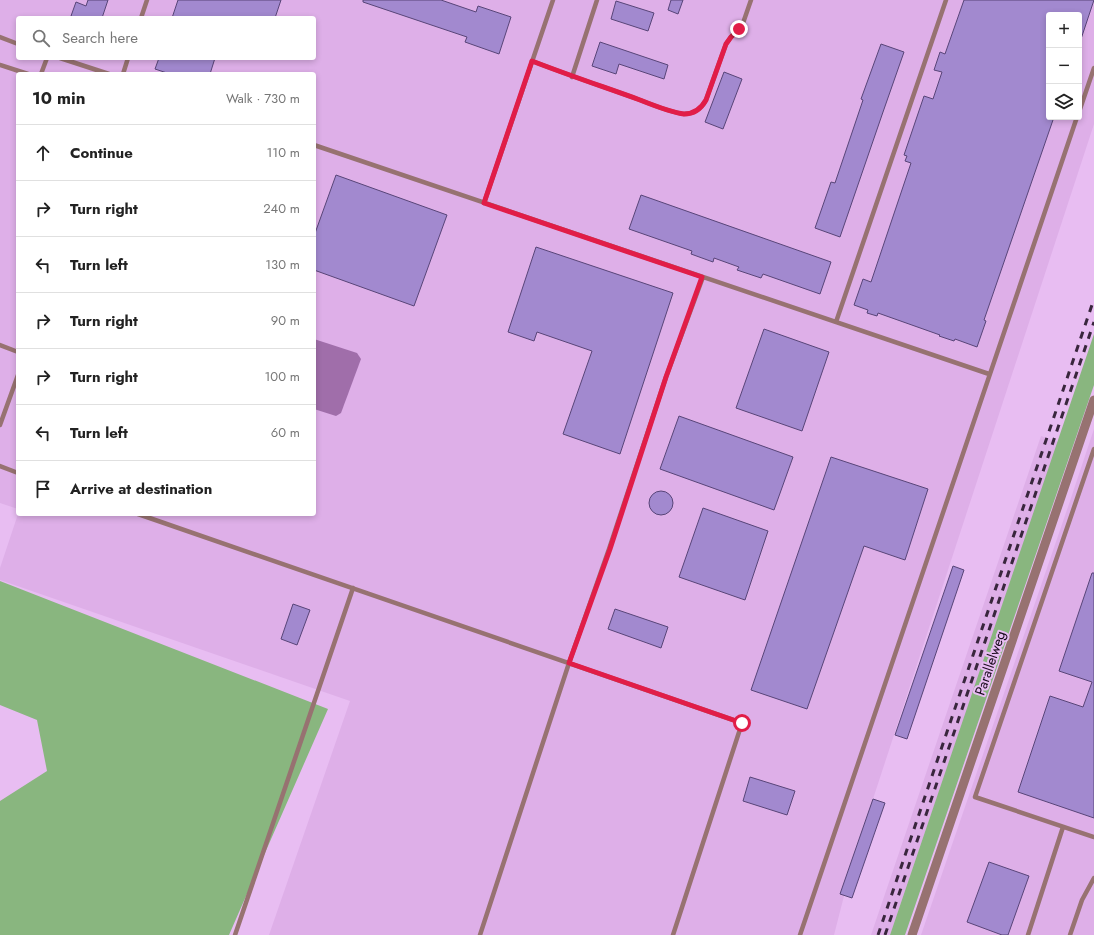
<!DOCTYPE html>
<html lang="en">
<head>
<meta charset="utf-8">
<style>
  body { margin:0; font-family:Jost,sans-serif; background:#f6f6f6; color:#222 }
  .controls { position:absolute; right:12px; top:12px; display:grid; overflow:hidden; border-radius:4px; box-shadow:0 2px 6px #0003 }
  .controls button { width:36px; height:36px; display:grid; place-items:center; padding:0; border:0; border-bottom:1px solid #e0e0e0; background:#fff; color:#222; font:20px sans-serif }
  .stop { position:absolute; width:12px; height:12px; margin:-9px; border:3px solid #e11d48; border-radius:50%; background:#fff }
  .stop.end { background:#e11d48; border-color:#fff; box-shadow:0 1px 4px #0008 }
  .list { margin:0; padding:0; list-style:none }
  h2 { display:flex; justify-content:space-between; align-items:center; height:52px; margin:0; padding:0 16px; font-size:17px }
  h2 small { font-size:13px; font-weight:400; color:#767676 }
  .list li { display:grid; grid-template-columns:26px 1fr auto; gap:12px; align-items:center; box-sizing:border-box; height:56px; padding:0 16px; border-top:1px solid #e0e0e0 }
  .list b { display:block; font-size:15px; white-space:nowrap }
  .list em { font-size:13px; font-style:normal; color:#767676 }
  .icon { flex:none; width:22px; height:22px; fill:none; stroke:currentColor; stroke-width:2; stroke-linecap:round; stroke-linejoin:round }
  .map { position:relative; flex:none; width:1094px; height:935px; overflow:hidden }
  .search { position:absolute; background:#fff; box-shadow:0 2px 6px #0003; left:16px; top:16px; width:300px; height:44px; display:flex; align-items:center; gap:10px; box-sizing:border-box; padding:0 14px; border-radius:4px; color:#767676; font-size:15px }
  .panel { position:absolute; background:#fff; box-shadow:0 2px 6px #0003; left:16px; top:72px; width:300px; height:444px; border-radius:4px }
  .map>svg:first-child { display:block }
  .built { fill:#deafe8; fill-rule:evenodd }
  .green { fill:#89b67f }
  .water { fill:#a06eaa }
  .building { fill:#a289cf; stroke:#584578 }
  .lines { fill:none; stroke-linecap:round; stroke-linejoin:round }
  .lane { stroke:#977271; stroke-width:4.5 }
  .street { stroke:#977271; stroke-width:9 }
  .rail { stroke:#39263d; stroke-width:3; stroke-dasharray:7 7; stroke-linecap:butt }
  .route { stroke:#e11d48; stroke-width:5 }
  .labels { text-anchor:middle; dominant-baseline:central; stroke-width:4; stroke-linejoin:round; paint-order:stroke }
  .street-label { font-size:14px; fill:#190a1c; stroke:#e8bdf2 }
</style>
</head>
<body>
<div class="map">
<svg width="1094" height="935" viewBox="0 0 1094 935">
  <rect width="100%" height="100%" fill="#e8bdf2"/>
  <!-- built -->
  <path class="built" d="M0,0H1094V124L854,857L834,935H269L350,701L0,580V568L18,514H314V74H18V509L0,503ZM1049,15H1079V117H1049ZM18,18H314V58H18Z
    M1094,429V935H921L1070,501Z
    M1041,436L1058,442L890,935H871Z"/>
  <!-- green -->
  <path class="green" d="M1094,334V385L905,935H890Z
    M0,581L328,709L229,935H0V801L47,771L37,720L0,705Z"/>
  <!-- water -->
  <path class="water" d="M314,339L357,353L361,359L341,413L336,416L314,409Z"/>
  <!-- building -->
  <path class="building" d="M88,0H108L102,18H77L71,16L76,2L86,6Z
    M178,0H281L275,18H172Z
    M363,0H441L476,12L478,6L511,17L499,54L465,42L467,37L363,2Z
    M671,0H683L678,14L668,10Z
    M964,0H1094L1081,39H1079V15H1049V117H1054L984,320L986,321L977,347L955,339L954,341L939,336L940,335L878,313L877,316L867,313L868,310L854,305L863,279L871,282L911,163L905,161L907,156L904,155L924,96L933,99L942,72L934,70L940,52L945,54Z
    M616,1L654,13L648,31L611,19Z
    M600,42L668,65L664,79L619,64L616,74L592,66Z
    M881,44L904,52L883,112L840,237L815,228L831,182L835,183L863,100L861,99Z
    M159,58H215L210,74H170L155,69Z
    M724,72L742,79L723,129L705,122Z
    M336,175L447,215L414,306L314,270V236Z
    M641,195L831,262L820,294L763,274L761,278L737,270L739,267L714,258L713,262L691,254L692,251L629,229Z
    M536,247L673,293L620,454L563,434L592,351L537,332L534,341L508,332Z
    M764,329L829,352L802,431L736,408Z
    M679,416L793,457L774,510L660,469Z
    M831,457L928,489L905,560L864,546L807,709L751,690Z
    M649 503a12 12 0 1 1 24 0a12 12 0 1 1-24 0Z
    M703,508L768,531L745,600L679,577Z
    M953,566L964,570L907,739L895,735Z
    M1092,573H1094V818L1018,792L1050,696L1083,707L1092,682L1059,671Z
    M293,604L310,610L297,645L281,639Z
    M615,609L668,627L661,648L608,629Z
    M750,777L795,791L787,815L743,801Z
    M873,799L885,803L852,898L840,894Z
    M989,862L1029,876L1008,935H1002L967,922Z"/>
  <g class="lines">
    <!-- lane -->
    <path class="lane" d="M141,18L147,0
      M0,37L18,44
      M60,58L109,74
      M532,61C568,75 604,87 640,100C650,104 674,113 684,114C694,114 701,109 706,100L726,44L731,37L742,26L751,0
      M0,65L28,74
      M41,74L47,58
      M123,74L128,58
      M572,77L597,0
      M1079,112L1094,68
      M314,145L989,374
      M484,203L553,0
      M836,322L946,0
      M0,345L18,352
      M0,425L18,375
      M1094,449L975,797L1094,837
      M0,466L18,473
      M138,514L742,723L673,935
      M235,935L353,588
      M480,935L569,663L609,549L666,377L703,277
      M800,935L1077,117
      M1028,935L1063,827
      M1070,935L1082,900L1094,878"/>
    <!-- street -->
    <path class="street" d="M912,935L1094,400"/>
    <!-- rail -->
    <path class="rail" d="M878,935L1094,299
      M885,935L1094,322"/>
  </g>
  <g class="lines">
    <!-- route -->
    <path class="route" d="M739,29L731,37L726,44L706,100C701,109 694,114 684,114C674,113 650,104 640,100C604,87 568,75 532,61L484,203L702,277L666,377L610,549L569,663L742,723"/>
  </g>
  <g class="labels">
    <!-- street labels -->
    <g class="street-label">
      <text transform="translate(990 663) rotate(-71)">Parallelweg</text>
    </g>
  </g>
</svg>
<div class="controls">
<button>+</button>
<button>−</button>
<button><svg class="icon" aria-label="layers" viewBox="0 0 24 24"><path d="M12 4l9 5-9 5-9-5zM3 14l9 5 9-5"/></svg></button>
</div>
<div class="stop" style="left:742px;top:723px"></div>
<div class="stop end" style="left:739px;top:29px"></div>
<div class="search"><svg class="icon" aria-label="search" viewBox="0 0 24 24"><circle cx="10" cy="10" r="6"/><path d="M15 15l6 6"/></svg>Search here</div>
<section class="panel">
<h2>10 min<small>Walk · 730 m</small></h2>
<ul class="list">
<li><svg class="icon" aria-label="ahead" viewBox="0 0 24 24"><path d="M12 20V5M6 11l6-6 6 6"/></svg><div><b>Continue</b></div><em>110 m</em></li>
<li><svg class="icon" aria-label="right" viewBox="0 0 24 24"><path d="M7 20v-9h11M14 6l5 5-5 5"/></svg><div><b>Turn right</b></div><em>240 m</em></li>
<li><svg class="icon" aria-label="left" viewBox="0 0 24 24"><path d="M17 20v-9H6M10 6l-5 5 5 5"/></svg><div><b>Turn left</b></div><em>130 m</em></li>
<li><svg class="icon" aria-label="right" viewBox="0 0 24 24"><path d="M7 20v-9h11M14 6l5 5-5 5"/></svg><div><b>Turn right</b></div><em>90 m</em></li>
<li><svg class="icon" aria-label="right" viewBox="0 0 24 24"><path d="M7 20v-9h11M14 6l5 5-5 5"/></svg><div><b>Turn right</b></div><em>100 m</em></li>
<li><svg class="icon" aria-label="left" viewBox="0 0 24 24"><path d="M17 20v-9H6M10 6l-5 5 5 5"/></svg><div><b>Turn left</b></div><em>60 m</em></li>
<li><svg class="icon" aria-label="arrive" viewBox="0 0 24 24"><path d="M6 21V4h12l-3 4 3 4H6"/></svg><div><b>Arrive at destination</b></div></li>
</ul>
</section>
</div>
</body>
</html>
